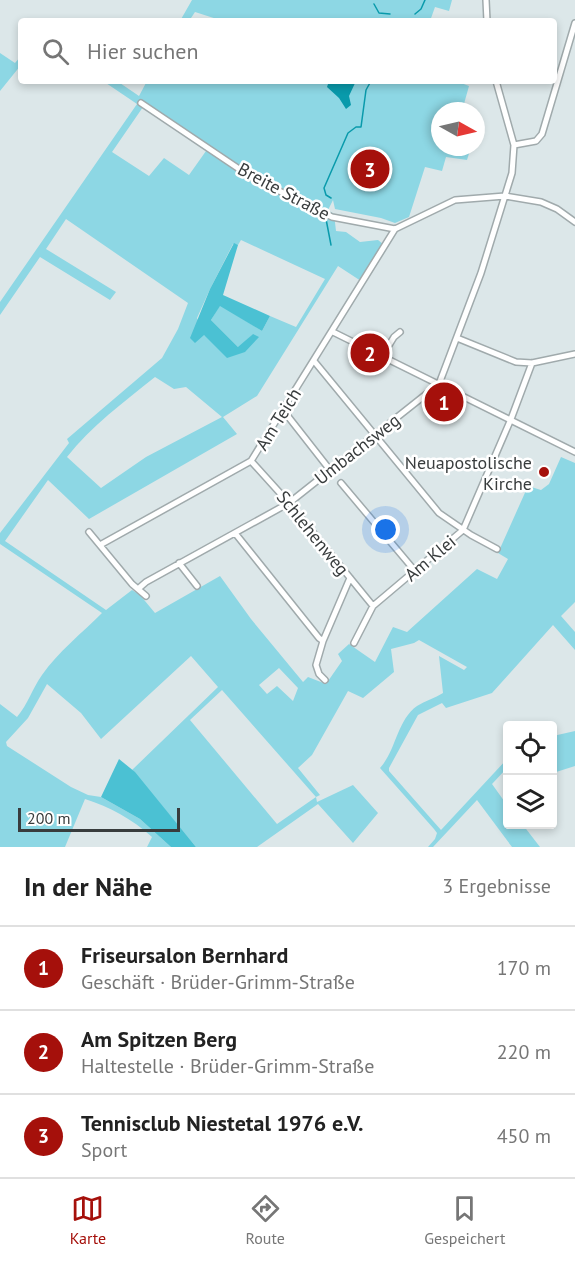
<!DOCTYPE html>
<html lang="de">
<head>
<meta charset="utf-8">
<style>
  body { margin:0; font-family:"PT Sans",sans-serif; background:#f2f2f2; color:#222 }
  .controls { position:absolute; right:18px; bottom:18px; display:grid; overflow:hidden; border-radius:6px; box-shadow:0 3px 9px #0003 }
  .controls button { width:54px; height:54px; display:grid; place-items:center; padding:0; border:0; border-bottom:2px solid #e0e0e0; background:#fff; color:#222; font:30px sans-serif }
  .compass { position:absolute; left:431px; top:102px; width:54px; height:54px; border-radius:50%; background:#fff; box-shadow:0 3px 9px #0003; rotate:98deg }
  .scale { position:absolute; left:18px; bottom:15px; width:162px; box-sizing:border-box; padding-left:6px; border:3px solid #383c3d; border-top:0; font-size:16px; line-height:21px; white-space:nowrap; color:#383c3d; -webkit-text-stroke:4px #fff; paint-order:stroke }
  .you { position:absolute; left:386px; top:530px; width:21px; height:21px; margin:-15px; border:4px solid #fff; border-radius:50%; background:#1a73e8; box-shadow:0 0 0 9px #1a73e833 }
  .badge { display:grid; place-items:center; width:39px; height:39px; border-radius:50%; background:#a5100b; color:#fff; font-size:20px; font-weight:700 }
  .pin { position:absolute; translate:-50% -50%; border:3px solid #fff; box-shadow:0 2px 6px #0006 }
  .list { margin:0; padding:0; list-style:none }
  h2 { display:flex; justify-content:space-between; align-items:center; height:78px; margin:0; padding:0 24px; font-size:26px }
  h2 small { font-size:20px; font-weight:400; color:#767676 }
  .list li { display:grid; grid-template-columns:39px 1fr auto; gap:18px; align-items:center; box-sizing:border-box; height:84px; padding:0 24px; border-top:2px solid #e0e0e0 }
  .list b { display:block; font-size:22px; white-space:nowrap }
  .list p { margin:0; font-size:20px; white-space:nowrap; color:#767676 }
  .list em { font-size:20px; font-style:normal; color:#767676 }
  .icon { flex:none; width:33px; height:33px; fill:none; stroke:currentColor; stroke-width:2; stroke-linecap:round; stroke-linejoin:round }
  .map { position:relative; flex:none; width:575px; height:847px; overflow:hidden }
  .search { position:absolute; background:#fff; box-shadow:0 3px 9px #0003; left:18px; right:18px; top:18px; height:66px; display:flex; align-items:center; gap:15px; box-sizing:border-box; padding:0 21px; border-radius:6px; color:#767676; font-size:22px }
  .sheet { height:330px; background:#fff }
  nav { display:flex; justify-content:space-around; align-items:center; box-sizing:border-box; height:84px; border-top:2px solid #e0e0e0; background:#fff; font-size:16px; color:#767676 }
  nav a { display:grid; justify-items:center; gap:3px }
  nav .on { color:#a5100b }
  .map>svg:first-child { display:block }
  .green { fill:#8dd7e4; fill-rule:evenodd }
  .forest { fill:#4bc1d3 }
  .water { fill:#099aab }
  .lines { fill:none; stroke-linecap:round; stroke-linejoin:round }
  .stream { stroke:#099aab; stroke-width:1.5 }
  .minor-casing { stroke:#a0aaac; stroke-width:8 }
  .minor { stroke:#fff; stroke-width:5 }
  .poi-dot { fill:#a5100b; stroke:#fff; stroke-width:2 }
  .labels { text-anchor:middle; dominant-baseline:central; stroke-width:5; stroke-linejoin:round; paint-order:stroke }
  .street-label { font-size:18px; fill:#383c3d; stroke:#fff }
  .poi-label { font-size:18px; fill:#383c3d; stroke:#fff; text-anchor:end }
</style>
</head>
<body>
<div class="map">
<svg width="575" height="847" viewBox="0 0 575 847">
  <rect width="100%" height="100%" fill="#dce7e9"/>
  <!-- green -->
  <path class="green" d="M192,0H452L449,11L435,7L430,21H223L195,12L189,21H180Z
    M0,53L15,63L21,56V65L0,91Z
    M103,81H117L139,96L147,81H461V83L469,86L462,111H440V147H471L467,160L446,157L442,171L425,167L409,217L395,223L381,218L335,209L333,200L328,210L334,214L336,231L346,232L360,242L378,240L383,244L361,281L338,266L257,396L223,417L237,434L89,519L48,480L5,541L106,610L132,590L140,595L155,613L220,576L251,619L303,682L308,677L326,684L342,661L338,654L349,644L375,662L393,627L407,632L477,569L497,579L508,559L498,553L528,486L541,490L549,484L561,457L575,463V602L561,616L575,632V650L553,625L492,693L446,708L442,703L418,715L389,768V771L441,830L507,759V768L492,784L507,805L508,824L523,825L540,847H512L477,800L433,847H428L435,839L437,833L434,829L380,768C396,751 397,720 417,706C425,701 435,698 443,693L439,656L464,670L467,667L419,640L414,643L391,649L394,672L363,698L348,691L312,755L298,768L320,795L316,797L317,802L353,785L378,813L353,843L318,804L257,847H196L132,770L218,687L191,656L101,739L81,713L47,684L28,718L6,742L7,746L71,787L88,795L101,797L140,819L171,847H147L152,837C132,819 110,807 85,799L65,847H0V704L17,717C28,704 32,689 42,675C58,652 82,633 102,613L0,544V533L69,443L67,439L162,358L178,329L188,303L66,219L46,249L116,292L110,300L40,257L0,315V302L137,104ZM143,107L206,151L189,175L164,158L149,176L112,152ZM241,240L325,279L296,327L270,316L262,331L220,305L211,320L239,348L253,334L245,351L204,335L197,318L210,289L233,244L238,245ZM155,377L174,389L186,387L222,417L146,457L101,488L67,457C91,426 124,402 155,377ZM279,668L298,688L293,701L277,686L267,694L259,685ZM222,690L316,797L277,824L190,720Z
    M575,731V766L553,773V736Z"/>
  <!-- forest -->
  <path class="forest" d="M234,243L238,245L223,295L270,316L262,331L220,306L211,320L238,347L253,334L259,337L245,352L227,358L204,335L195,343L190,338L210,289Z
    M119,759L135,772L196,847H171L140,819L101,797Z"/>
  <!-- water -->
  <path class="water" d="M329,81H356L349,96L351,105L346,109L339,98L327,87Z"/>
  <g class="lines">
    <!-- stream -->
    <path class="stream" d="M374,4L379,13L390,14
      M415,14L421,9L425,0
      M331,198L326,195L324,188L348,133L356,127H361L366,90L371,81
      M326,219L331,245"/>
    <!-- minor casing -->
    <g class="minor-casing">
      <path id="minor" d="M486,0L487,21
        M141,103L251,177L332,217L395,229L455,200L505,196L541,202L557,209L575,222
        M514,145L536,141L542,134L575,23
        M333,332L575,452
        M457,338L516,362L532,363L575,354
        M383,355L394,337L400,332
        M314,361L439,513L471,535L497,549
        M283,410L330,470
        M251,461L289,503L373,606
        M341,483L415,571
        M89,532L132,584L146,596
        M235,533L319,638L323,641
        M100,545L251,461L395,229
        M179,563L197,586
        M138,589L146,582L289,503L439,384L481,273L512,173L514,145L496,81
        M354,643L373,606L463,530L511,419L532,363
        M325,680L319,674L316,665L323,641L350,578"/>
    </g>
    <!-- minor -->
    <use href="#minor" class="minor"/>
  </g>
  <!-- markers -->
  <circle class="poi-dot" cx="544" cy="472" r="6"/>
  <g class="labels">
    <!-- street labels -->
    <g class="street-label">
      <text transform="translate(284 191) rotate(28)">Breite Straße</text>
      <text transform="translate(278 419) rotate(-58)">Am Teich</text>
      <text transform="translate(357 449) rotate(-38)">Umbachsweg</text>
      <text transform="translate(313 533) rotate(51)">Schlehenweg</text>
      <text transform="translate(430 558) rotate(-40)">Am Klei</text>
    </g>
    <!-- poi labels -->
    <g class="poi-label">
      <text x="532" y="462">Neuapostolische<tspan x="532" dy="21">Kirche</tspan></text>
    </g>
  </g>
</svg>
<div class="controls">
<button><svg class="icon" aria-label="locate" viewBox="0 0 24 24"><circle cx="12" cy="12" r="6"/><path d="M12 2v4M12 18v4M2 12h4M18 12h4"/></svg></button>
<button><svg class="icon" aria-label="layers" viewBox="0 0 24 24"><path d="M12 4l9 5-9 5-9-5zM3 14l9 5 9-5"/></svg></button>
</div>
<svg class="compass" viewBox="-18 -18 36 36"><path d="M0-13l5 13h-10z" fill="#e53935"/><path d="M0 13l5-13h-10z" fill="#767676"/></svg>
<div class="scale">200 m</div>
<div class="you"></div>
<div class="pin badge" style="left:444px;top:402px">1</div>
<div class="pin badge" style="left:370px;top:353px">2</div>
<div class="pin badge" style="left:370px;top:169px">3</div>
<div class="search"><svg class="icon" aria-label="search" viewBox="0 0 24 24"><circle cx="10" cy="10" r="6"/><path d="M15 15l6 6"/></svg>Hier suchen</div>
</div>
<section class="sheet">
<h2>In der Nähe<small>3 Ergebnisse</small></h2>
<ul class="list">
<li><span class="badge">1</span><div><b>Friseursalon Bernhard</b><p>Geschäft · Brüder-Grimm-Straße</p></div><em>170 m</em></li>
<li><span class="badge">2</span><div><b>Am Spitzen Berg</b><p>Haltestelle · Brüder-Grimm-Straße</p></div><em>220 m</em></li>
<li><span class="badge">3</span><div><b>Tennisclub Niestetal 1976 e.V.</b><p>Sport</p></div><em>450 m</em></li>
</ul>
</section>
<nav>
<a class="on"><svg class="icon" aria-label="map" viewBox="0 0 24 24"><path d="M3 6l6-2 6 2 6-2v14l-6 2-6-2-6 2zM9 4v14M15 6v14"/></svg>Karte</a>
<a><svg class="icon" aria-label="directions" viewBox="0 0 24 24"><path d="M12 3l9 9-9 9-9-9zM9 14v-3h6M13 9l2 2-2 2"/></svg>Route</a>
<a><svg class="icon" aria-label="saved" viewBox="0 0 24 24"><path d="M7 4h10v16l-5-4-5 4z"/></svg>Gespeichert</a>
</nav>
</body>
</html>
